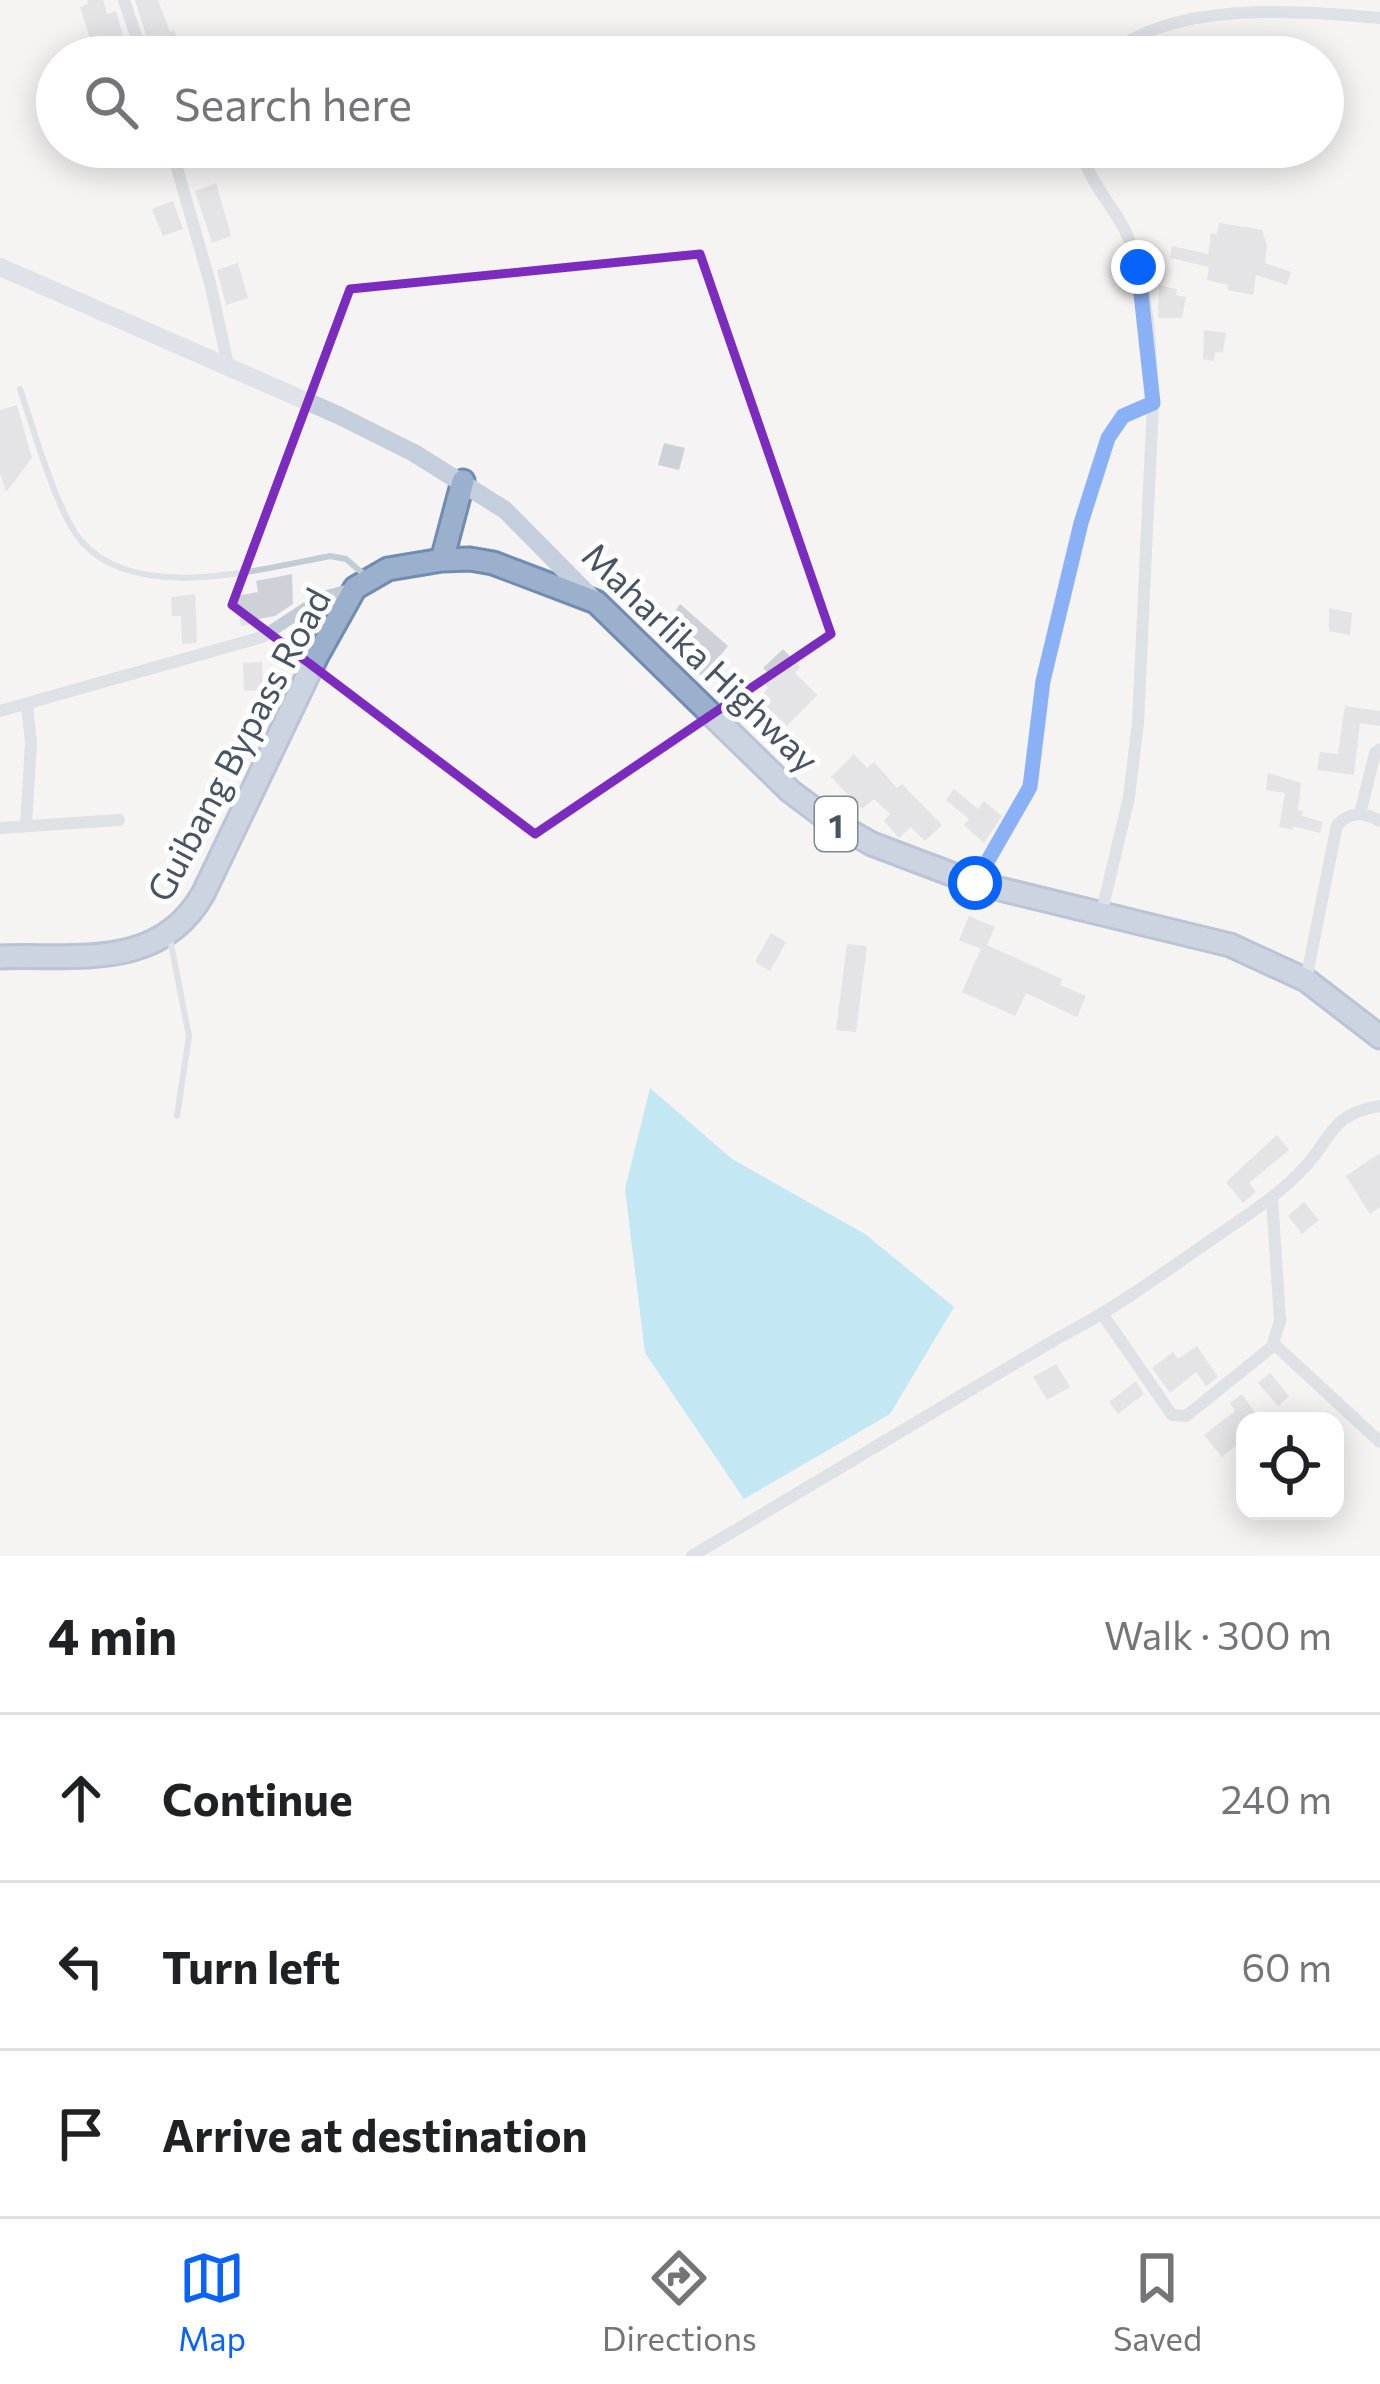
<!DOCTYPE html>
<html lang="en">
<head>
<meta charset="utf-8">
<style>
  body { margin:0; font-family:Commissioner,sans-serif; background:#f2f2f2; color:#202124 }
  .controls { position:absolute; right:36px; bottom:36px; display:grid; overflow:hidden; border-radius:24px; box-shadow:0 6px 30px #0003 }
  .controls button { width:108px; height:108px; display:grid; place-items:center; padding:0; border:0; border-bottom:3px solid #e0e0e0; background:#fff; color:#202124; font:60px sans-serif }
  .stop { position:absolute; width:36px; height:36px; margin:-27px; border:9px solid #0863fa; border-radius:50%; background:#fff }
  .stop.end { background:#0863fa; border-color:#fff; box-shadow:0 3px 12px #0008 }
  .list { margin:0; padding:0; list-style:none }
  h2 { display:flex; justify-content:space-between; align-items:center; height:156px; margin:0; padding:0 48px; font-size:51px }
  h2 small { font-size:39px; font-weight:400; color:#757577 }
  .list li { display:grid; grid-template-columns:78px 1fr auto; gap:36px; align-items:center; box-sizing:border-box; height:168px; padding:0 48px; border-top:3px solid #e0e0e0 }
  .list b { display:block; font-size:45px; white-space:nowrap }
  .list em { font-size:39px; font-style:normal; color:#757577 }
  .icon { flex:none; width:66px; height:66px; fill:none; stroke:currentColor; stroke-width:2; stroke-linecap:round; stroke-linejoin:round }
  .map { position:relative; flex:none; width:1380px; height:1556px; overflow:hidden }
  .search { position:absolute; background:#fff; box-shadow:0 6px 30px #0003; left:36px; right:36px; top:36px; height:132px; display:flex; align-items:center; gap:30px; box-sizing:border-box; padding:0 42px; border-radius:66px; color:#757577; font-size:45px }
  .sheet { height:660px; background:#fff }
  nav { display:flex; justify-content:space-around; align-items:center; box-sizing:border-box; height:168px; border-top:3px solid #e0e0e0; background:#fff; font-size:33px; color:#757577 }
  nav a { display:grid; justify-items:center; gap:6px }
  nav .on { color:#0863fa }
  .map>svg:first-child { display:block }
  .water { fill:#87d9f6 }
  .building { fill:#ced1d8 }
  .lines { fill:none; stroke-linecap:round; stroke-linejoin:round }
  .trunk-casing { stroke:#718cb2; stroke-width:27 }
  .service { stroke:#c2ccd5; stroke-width:6 }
  .minor { stroke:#c2ccd5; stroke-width:12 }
  .secondary { stroke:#c4cedd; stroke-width:18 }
  .trunk { stroke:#9bb0cd; stroke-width:21 }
  .route { stroke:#0863fa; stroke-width:15 }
  .marked { fill:none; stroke:#7b2cbf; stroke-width:9; stroke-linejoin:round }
  .labels { text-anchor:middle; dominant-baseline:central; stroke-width:10; stroke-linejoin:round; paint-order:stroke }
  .shield { fill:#fff; stroke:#7f8792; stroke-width:3 }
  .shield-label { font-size:33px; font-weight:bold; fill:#485463 }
  .street-label { font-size:36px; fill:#485463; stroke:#fff }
</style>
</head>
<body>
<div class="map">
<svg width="1380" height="1556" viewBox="0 0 1380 1556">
  <rect width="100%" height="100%" fill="#f5f3f3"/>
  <!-- water -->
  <path class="water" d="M650,1088L732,1159L865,1234L954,1307L890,1414L744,1499L645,1353L625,1189Z"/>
  <!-- building -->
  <path class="building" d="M87,0H103L107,14L116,11L129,57H96L80,7L88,4Z
    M135,0H158L170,32L174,30L183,53L153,57Z
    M1092,147H1150L1145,167L1094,155Z
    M216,183L231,236L212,243L195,191Z
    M173,201L183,229L163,236L152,209Z
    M1219,223L1262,230L1267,245L1265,263L1291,272L1287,285L1256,275L1253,295L1228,290V285L1207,280L1209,267L1170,258L1172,246L1208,254L1211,233L1217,234Z
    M238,263L248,298L226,305L217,270Z
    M1159,285L1177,289L1176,295L1186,297L1182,318H1158Z
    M1204,330L1226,333L1223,353L1215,352L1214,361L1203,359Z
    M17,405L32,458L6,492L0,473V410Z
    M664,443L685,448L679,470L658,465Z
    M292,574L293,604L275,616L258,619L259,623L241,626L236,596L258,592L256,581Z
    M195,594L197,643L182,644L181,616H172L171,597Z
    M680,604L728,646L703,677L679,657L686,650L663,629Z
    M1329,608L1352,613L1350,635L1329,631Z
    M783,649L800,667L795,673L817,695L787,726L767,707L771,702L763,694L768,688L763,683L770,675L763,668Z
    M262,662L263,690L244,691L243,663Z
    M1345,706L1380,711V726L1360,723L1354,775L1317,770L1320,752L1338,754Z
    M854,754L867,768L874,762L897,788L902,784L942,825L925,841L911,827L899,838L884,821L890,814L874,799L862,809L831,777Z
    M1268,773L1301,783L1298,810L1303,811L1302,816L1323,822L1320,833L1293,826V830L1279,827L1285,793L1266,790Z
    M954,789L978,809L984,801L1002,816L984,843L964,825L969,819L946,800Z
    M969,916L995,927L987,945L1062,979L1060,985L1086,996L1077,1017L1026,993L1015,1016L962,992L981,949L959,940Z
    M771,933L786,942L770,971L755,962Z
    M847,944L867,946L856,1032L836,1030Z
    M1277,1135L1289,1150L1249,1183L1256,1192L1243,1203L1226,1182Z
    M1380,1153V1207L1370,1214L1346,1176Z
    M1304,1202L1319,1220L1302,1234L1288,1216Z
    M1197,1346L1218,1377L1206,1386L1196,1372L1170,1393L1152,1368L1173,1352L1178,1359Z
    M1056,1364L1070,1387L1047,1400L1033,1377Z
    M1270,1373L1289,1396L1278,1406L1258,1383Z
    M1136,1381L1144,1394L1118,1414L1109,1402Z
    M1242,1394L1261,1421H1245V1438L1222,1457L1204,1435L1235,1411L1230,1403Z"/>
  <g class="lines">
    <!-- trunk casing -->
    <g class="trunk-casing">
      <path id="trunk" d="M442,560L463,481
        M0,957C77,954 159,971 203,894L317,656L355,588L388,569L442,560L470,559L493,563L596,602L790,791L826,818L872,844L975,883L1230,945L1306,980L1380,1037"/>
    </g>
    <!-- service -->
    <path class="service" d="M20,389C33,427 57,514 82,542C137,604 261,569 330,556L346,559L367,577
      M170,939L189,1036L177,1116"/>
    <!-- minor -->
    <path class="minor" d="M124,0L143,57
      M1107,57C1170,0 1299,10 1380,18
      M171,147L210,283L229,369
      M0,711L262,637L323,597L354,589
      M1360,814L1375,753L1380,749
      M26,825L31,743L27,704
      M0,828L119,820
      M975,883L1031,787L1043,681L1081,523L1108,438L1123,416L1153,403C1151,351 1149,287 1128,237C1115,206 1087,182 1081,147
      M1101,915L1129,797L1138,722L1153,403
      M1306,980L1337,825C1351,811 1363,812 1380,821
      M1103,1315L1172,1415L1186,1416L1272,1347L1280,1321L1272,1197
      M1274,1344L1380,1442
      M692,1556L1058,1338C1111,1311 1158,1277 1208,1242C1241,1219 1276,1198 1304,1168C1332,1139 1329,1114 1380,1106"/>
    <!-- secondary -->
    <path class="secondary" d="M0,267L338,415L414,453L505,510L596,602"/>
    <!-- trunk -->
    <use href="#trunk" class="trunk"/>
  </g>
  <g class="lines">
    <!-- route -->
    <path class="route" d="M975,883L1030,787L1043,681L1081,523L1108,438L1123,416L1153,403L1138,267"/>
  </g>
  <!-- marked area -->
  <path d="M0 0H1380V1556H0ZM700,254L831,634L535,834L232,605L350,289Z" fill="#f5f3f3" fill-opacity=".55" fill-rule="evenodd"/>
  <path class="marked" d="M700,254L831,634L535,834L232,605L350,289Z"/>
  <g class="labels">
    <!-- shield labels -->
    <rect class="shield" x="815" y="797" width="42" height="54" rx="9"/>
    <g class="shield-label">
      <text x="836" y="824">1</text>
    </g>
    <!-- street labels -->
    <g class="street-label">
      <text transform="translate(702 656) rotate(44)">Maharlika Highway</text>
      <text transform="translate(237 744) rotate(-62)">Guibang Bypass Road</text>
    </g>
  </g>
</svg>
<div class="controls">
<button><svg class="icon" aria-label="locate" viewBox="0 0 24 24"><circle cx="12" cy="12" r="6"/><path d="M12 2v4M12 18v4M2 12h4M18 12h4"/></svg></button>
</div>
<div class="stop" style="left:975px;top:883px"></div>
<div class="stop end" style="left:1138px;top:267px"></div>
<div class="search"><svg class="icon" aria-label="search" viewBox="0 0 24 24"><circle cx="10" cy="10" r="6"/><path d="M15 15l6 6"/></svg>Search here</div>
</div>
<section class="sheet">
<h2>4 min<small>Walk · 300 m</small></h2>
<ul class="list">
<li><svg class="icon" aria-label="ahead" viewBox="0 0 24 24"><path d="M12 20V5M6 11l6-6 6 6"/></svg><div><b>Continue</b></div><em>240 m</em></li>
<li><svg class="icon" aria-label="left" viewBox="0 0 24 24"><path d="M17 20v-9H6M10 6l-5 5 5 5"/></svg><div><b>Turn left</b></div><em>60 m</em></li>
<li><svg class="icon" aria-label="arrive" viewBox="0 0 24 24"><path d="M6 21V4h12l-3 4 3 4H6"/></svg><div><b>Arrive at destination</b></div></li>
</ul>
</section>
<nav>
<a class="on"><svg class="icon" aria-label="map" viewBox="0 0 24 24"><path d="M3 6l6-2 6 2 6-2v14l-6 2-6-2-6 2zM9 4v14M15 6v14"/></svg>Map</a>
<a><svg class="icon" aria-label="directions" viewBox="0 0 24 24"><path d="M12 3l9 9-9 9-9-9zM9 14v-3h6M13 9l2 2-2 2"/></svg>Directions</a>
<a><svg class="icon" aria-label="saved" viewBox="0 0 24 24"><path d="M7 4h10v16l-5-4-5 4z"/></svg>Saved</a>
</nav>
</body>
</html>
